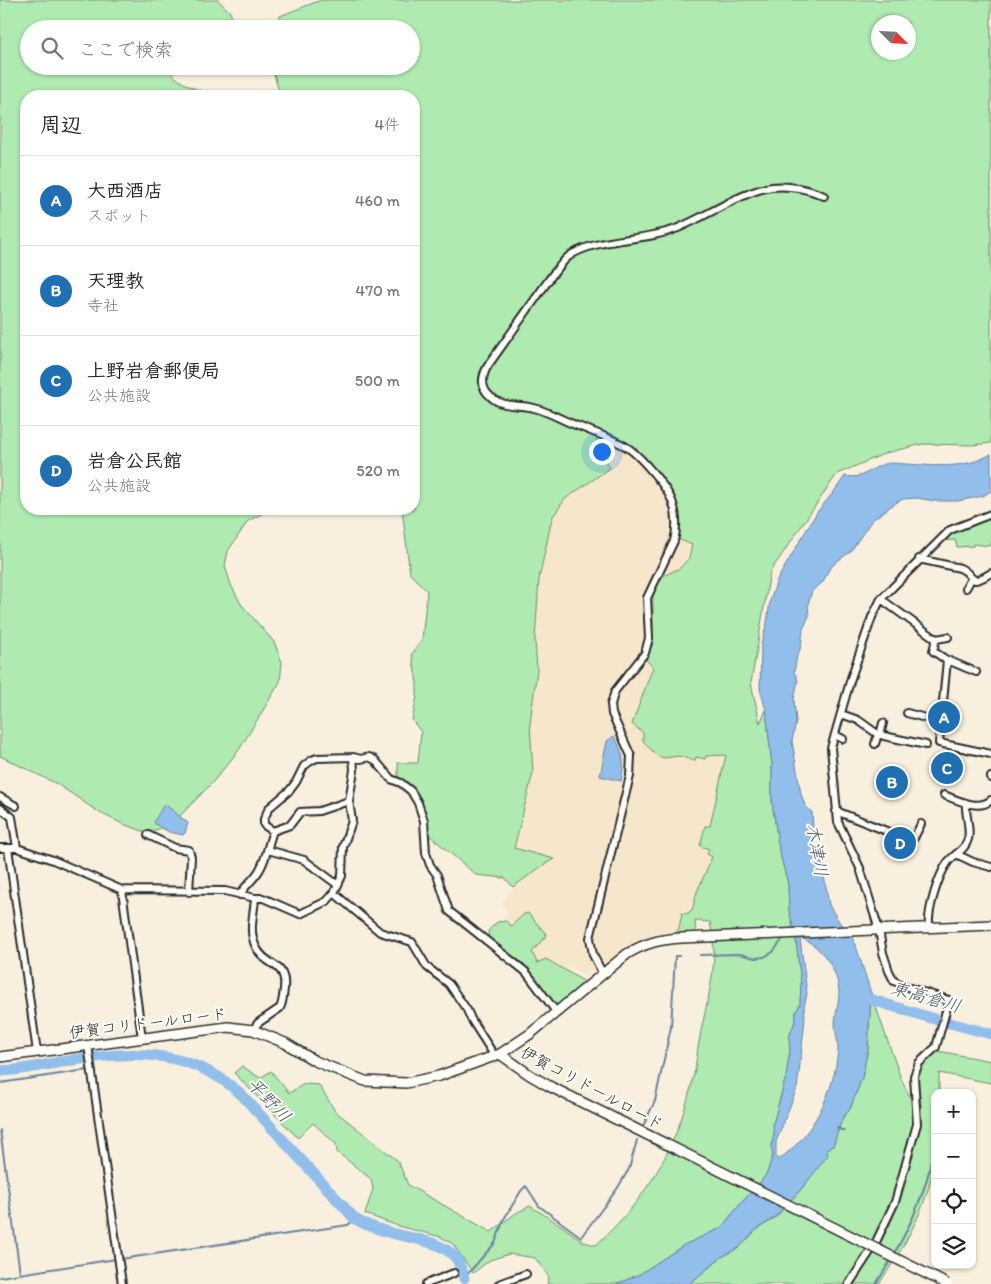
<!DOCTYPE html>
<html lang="ja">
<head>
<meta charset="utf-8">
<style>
  body { margin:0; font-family:Itim,"Klee One",sans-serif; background:#f6f6f6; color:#222 }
  .controls { position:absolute; right:15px; bottom:15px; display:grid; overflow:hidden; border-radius:10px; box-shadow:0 1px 4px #0004 }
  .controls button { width:45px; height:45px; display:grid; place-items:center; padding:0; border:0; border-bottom:1px solid #e0e0e0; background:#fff; color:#222; font:25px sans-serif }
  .compass { position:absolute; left:871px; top:15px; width:45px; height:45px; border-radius:50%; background:#fff; box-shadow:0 1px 4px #0004; rotate:114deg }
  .you { position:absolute; left:601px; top:451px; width:18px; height:18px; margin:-12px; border:4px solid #fff; border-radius:50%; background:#1a73e8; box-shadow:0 0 0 8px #1a73e833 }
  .badge { display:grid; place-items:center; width:32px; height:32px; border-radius:50%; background:#1f6fb2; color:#fff; font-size:16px; font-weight:700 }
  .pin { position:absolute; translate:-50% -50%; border:2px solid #fff; box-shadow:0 1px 5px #0006 }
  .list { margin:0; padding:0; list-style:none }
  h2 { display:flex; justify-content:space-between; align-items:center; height:65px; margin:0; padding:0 20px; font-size:21px }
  h2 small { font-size:16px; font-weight:400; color:#767676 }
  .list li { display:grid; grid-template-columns:32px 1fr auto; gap:15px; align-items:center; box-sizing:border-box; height:90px; padding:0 20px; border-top:1px solid #e0e0e0 }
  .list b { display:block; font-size:19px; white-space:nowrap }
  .list p { margin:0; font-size:16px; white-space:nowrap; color:#767676 }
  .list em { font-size:16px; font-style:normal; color:#767676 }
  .icon { flex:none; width:28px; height:28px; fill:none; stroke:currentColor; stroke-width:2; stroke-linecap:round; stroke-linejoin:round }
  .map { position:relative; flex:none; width:991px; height:1284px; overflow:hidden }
  .search { position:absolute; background:#fff; box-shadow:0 1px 4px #0004; left:20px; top:20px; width:400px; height:55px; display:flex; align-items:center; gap:12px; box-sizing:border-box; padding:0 18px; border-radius:28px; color:#767676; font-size:19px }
  .panel { position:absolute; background:#fff; box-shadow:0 1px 4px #0004; left:20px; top:90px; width:400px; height:425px; border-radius:20px }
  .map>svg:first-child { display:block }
  .built { fill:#f6e6cc }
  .green { fill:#afeab0; stroke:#6d8a6e; fill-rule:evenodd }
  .water { fill:#92beeb; stroke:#69839e; fill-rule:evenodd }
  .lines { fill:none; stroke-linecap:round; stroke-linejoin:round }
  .stream { stroke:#69839e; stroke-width:2 }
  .river { stroke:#92beeb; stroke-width:11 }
  .street-casing { stroke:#2b2b2b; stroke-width:10 }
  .secondary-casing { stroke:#2b2b2b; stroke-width:12 }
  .street { stroke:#fdfcf7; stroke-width:6 }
  .secondary { stroke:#fdfcf7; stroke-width:9 }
  .secondary-bridge-casing { stroke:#2b2b2b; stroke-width:12; stroke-linecap:butt }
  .secondary-bridge { stroke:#fdfcf7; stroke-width:9 }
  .labels { text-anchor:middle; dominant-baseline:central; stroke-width:4; stroke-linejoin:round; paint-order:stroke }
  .street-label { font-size:16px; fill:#2b2b2b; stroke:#fdfcf7 }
  .water-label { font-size:18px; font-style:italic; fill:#4a5765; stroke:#fdfcf7 }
</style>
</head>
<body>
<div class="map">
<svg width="991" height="1284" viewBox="0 0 991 1284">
  <rect width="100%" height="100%" fill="#f9efde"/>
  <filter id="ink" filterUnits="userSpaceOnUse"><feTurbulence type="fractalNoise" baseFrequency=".02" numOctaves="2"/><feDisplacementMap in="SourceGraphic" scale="10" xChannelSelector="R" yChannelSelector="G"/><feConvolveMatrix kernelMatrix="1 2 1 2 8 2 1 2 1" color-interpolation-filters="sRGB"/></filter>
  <g filter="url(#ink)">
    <!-- built -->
    <path class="built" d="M598,430L627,442L639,452L659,475L675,498L678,506L680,525L679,539L692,545L689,558L680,568L661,577L653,627V643L646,660L653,667L632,724L644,733L664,758L679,756L694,761L696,757L727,755L709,827L705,826L700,846L709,849L712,856L697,892L692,910L686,914L682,913L679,928L675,935L646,940L635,945L596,977L592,970L584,976L570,966L566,971L546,959L537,964L532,952L524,914L511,926L506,921V908L502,904L507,894L514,889L513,887L554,859L514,849L533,773L530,723L537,670L535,640L539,579L552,518L565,499L610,468L595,436Z"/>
    <!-- green -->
    <path class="green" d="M0,0H218L230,12L236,29H29V66H167C177,85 195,87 212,96H26V509H271L248,521L228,551L225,566L231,585L241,604L274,642L282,662L280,682L239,750L212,783L176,820L159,829L145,832L123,824L100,813L57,784L0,756Z
      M321,0H991V443L972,445L923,444L886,453L837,474L770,572L751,683L760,723L766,710L772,766V801L779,850L788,884L789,910L796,939L801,984L800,1004L796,1012V1019L789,1037L790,1050L786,1077L773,1124L774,1135L771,1147L773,1155L767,1173L759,1184L742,1202L721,1228L684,1245L640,1274L617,1284H547L549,1277L535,1258L509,1254L490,1260L473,1273L453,1244L441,1237L398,1226L365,1214L373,1189L371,1179L337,1152L336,1144L313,1123L298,1138L234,1073L242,1066L260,1078L271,1071L289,1093L304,1084L319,1085L335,1111L398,1161L408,1185L491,1232L516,1213L530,1206L562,1226L584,1242L596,1245C646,1199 674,1153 691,1087C696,1069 697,1050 701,1031C706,1007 713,981 714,956C714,945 712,933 710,922L695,921L696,934L675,935L679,928L682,913L686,914L692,910L697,892L712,857L707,854L709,849L700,846L705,826H710L726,755L706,756L705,759L696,757L695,761L679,756L664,758L657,756L643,741V733L632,724L653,667L646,660L653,643V594L661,577L680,568L689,558L692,545L678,539C679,528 680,515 677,504C673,488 641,450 626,442C617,437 607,434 598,430L595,437L610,468L565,499L552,518L539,579L535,640L537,670L530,723L533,773L514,848L554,859L545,864L513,887L505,878L476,875L429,835L426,821L419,802L398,780V763H418L421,732L412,720L417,696V683L412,654L422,640L427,591L410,574L402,509H414V96H282L277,85L272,66H411V29H274L280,16ZM878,22H908V52H878Z
      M981,519H991V546L973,544V546L957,547L955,540L941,541L950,533Z
      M528,913L547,935L532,952L537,963L546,959L585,982V987L559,1008L555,1007L545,992L489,940L488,931L497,922L506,921L511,926L524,914Z
      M871,993L901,1079L912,1101L914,1113L912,1134L893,1199L880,1227L862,1259L845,1284H689L722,1257L740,1247L755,1231L776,1217L804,1186L827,1155V1148L833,1146L842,1119L850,1109L862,1078L868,1049Z
      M938,1051L991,1061V1083L939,1073V1093H935C935,1115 938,1140 934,1162C928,1207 904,1247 879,1284H853L870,1259L890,1224L901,1197L921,1124V1104L917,1078L922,1066Z"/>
    <!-- water -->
    <path class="water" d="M991,454V491L983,496L958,501H934L917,498L903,499L894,504L872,520L850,552L836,562L828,571L823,582L812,591L808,604L809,616L803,629L801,647L797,656L794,672L798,680L794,699L796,722L792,741L801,794L805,806L812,812L814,846L822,863L829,905L840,923L851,935L857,949L871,993L868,1049L862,1078L850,1109L842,1119L833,1146L827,1148L828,1155L804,1186L775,1217L755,1231L740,1247L722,1257L689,1284H617L640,1274L684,1245L721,1228L742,1202L759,1184L767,1173L773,1155L771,1147L774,1135L773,1124L786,1077L790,1050L789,1037L796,1019V1012L800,1004L801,984L796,939L789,910L788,884L779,850L772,801V766L766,710L760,689L761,645L767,623L770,601L777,580L817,512L833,493L845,476C864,480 869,468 885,464C891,462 901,464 908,464C936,466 966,469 991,454ZM800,938C821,945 838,970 839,992C839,1001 836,1012 835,1022C835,1031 838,1040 838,1049C835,1091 813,1136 778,1160L776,1157V1142L797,1088L801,1057L805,1017L804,1006L807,994Z
      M614,736C624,754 625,762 621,781L600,776L607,741Z
      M166,805L188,823L185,833L183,835L169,832L155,824L154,822L163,806Z"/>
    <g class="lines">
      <!-- stream -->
      <path class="stream" d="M700,955L740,954L755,958L764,957L773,952L785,936
        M0,1083L87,1070
        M644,1124L655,1101L671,1027L675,956H679
        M837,1128L844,1131
        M0,1130L20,1273
        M894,1254C912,1223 925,1193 932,1158
        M121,1259L348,1225L355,1219
        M0,1277L116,1259
        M464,1278L495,1243L504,1219L521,1191L526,1186L539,1206L581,1237L617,1189L629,1169L637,1140
        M876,1284L891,1260"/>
      <!-- river -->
      <path class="river" d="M856,995L931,1018L991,1034
        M0,1071C22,1071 46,1064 68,1061C121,1052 172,1048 220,1078C227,1082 234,1089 241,1094L355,1219C367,1226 381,1230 395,1234C415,1239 440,1241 455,1257C460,1263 462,1271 464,1278"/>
      <!-- street casing -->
      <g class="street-casing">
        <path id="street" d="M919,559L960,568C976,575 967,588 991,573
          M966,588L971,579
          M881,599L936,639L933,651L945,659L976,672
          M936,639L948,637
          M947,660L939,743L991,754
          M907,713L940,722
          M841,714L858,720L876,733L884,736L926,745
          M835,735L843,739
          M880,735L883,723
          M875,744L878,734
          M991,777V778
          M944,795C957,800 979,811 991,800
          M0,797L16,806
          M0,808L12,817L17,848
          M836,811L889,832H895L914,838L921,824
          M273,831L290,825L300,812L319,811L349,801
          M148,835L175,848L189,850L191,857L189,892
          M0,848H17L53,860L122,890L225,891L255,898H263L300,914L327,901L334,893L342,876L343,847L352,821L349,801L354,770L353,757
          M8,848L37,1052
          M268,850L304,860L338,885
          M956,854L973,862L991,867
          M122,890L142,1038
          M334,893L380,932L412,942L427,967L449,984L467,1010L471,1019L494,1055
          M240,895C245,885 255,879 260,869C267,857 268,844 273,831L264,825V819L269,808L290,790L296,782L304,766L312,760L317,758L353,757L361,759L369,757L375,760L391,779L401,783L411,791L418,803L424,821L426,853L430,865L437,875L449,911L526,972L557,1013
          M929,928C927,911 938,876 948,862C955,853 965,851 968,839C971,828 965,815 966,804
          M603,974L593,955L590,938L630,776L631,756L612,714L611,704L615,691L645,653L649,638L647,598L674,541C677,530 677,515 673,504C669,489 639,454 625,446C609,437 590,431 573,424C560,419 547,411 534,408C520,404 503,408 491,397C479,387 482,375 489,364L553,274C558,269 562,262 568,257C594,237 645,242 678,228C705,217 745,190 772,187C789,185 809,189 824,196
          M253,1030L258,1023L280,1008C283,1002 283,996 284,989C287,961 266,968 256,947C248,931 254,915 255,898
          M88,1045L122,1284
          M426,1284L454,1273
          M499,1284L526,1274
          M849,1284L875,1244L895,1202L917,1124L914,1076L919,1063L936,1047L949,1000L910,988L894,981L889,971L883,953L879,930L860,868L838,822L831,748L851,678L872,617L881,599L950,530L991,514"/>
      </g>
      <!-- secondary casing -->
      <g class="secondary-casing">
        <path id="secondary" d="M500,1054L530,1075L549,1086L666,1144
          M0,1057L228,1027L253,1030L285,1043L315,1061L365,1081L406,1083L439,1076L500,1054L530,1034L627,954C645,943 661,939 682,938L991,925"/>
      </g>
      <!-- street -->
      <use href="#street" class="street"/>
      <!-- secondary -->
      <use href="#secondary" class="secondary"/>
      <!-- secondary-bridge casing -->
      <g class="secondary-bridge-casing">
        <path id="secondary-bridge" d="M666,1144L947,1284"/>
      </g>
      <!-- secondary-bridge -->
      <use href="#secondary-bridge" class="secondary-bridge"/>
    </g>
  </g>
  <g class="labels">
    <!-- street labels -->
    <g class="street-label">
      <text transform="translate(148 1023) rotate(-7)">伊賀コリドールロード</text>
      <text transform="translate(592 1088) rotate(28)">伊賀コリドールロード</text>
    </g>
    <!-- water labels -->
    <g class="water-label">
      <text transform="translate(817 850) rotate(80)">木津川</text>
      <text transform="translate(926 997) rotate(16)">東高倉川</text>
      <text transform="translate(269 1100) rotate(46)">平野川</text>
    </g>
  </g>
</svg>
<div class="controls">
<button>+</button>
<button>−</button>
<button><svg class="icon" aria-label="locate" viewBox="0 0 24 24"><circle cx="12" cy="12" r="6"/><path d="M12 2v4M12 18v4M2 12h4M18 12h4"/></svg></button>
<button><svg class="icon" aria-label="layers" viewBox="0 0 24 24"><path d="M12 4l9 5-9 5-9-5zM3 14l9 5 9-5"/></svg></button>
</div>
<svg class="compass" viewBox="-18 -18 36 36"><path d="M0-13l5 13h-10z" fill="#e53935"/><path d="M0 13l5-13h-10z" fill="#767676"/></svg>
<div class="you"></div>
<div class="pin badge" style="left:944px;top:717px">A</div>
<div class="pin badge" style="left:892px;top:782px">B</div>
<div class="pin badge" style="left:947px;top:768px">C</div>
<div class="pin badge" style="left:900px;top:843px">D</div>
<div class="search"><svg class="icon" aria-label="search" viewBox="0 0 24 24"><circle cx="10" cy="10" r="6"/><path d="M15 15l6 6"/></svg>ここで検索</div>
<section class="panel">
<h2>周辺<small>4件</small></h2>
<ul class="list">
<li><span class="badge">A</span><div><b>大西酒店</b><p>スポット</p></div><em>460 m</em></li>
<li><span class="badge">B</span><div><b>天理教</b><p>寺社</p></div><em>470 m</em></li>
<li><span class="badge">C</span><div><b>上野岩倉郵便局</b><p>公共施設</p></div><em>500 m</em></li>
<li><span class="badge">D</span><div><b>岩倉公民館</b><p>公共施設</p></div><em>520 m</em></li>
</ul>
</section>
</div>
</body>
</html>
